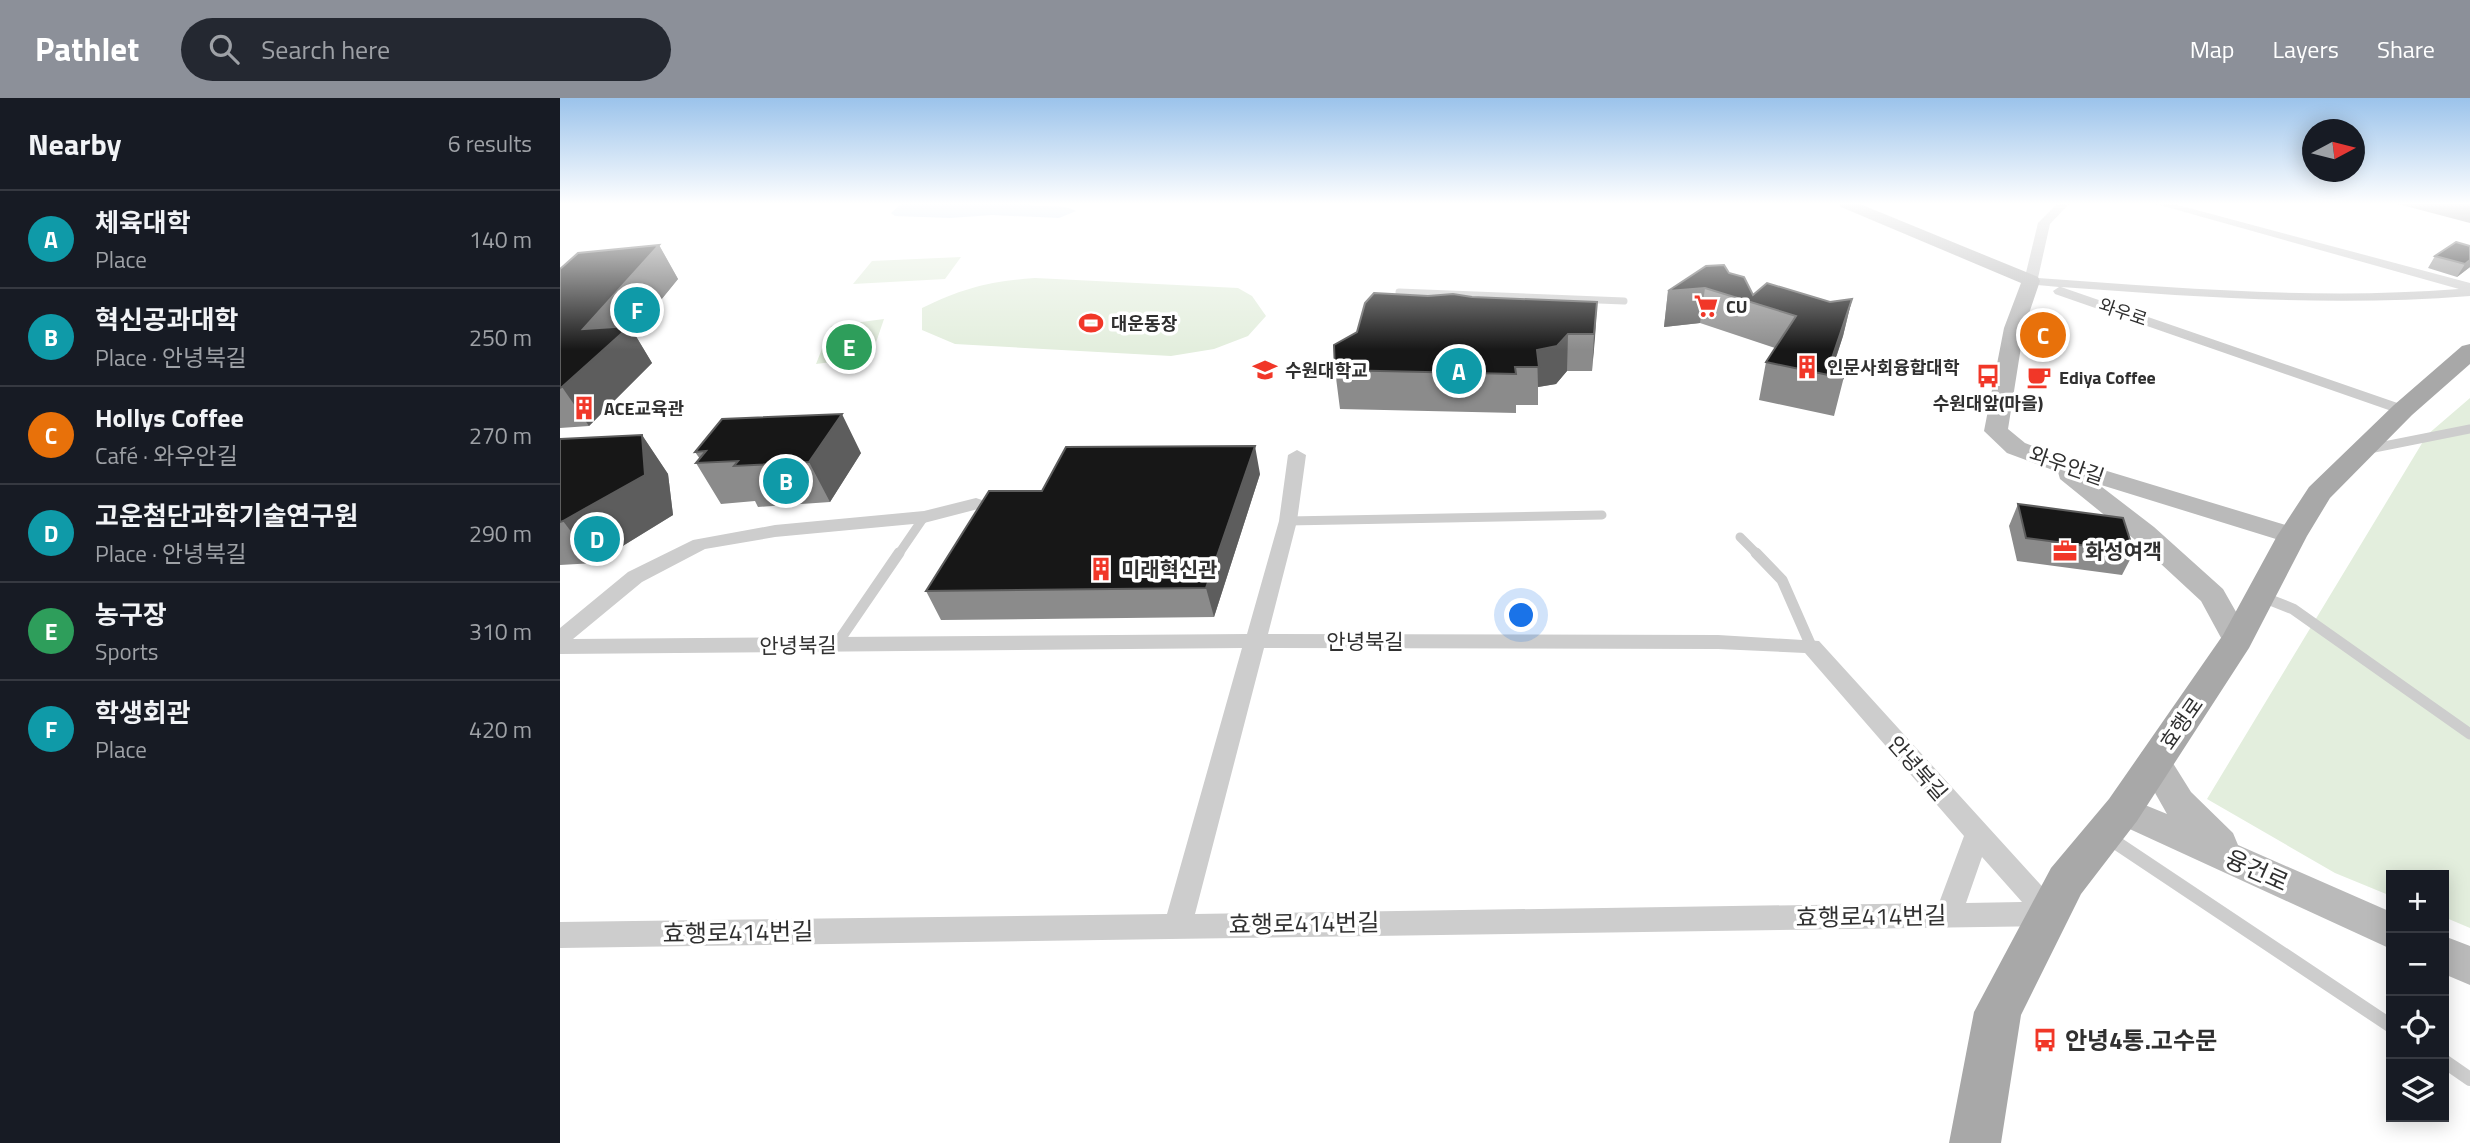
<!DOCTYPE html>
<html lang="en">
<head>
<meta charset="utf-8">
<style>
  body { margin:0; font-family:"Titillium Web","Noto Sans KR",sans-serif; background:#242831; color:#f1f3f6 }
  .controls { position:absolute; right:21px; bottom:21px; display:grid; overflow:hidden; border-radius:0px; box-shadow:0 4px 18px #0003 }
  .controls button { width:63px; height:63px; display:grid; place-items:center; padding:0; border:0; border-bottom:2px solid #363941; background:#171b24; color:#f1f3f6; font:35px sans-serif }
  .compass { position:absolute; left:1742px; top:21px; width:63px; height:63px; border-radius:50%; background:#171b24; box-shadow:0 4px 18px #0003; rotate:83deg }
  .you { position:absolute; left:962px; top:518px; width:24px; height:24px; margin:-18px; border:5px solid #fff; border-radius:50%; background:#1a73e8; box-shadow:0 0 0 10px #1a73e833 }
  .badge { display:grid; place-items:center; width:46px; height:46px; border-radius:50%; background:#8c9099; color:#fff; font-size:23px; font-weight:700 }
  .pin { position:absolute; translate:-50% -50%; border:4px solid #fff; box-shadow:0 2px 7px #0006 }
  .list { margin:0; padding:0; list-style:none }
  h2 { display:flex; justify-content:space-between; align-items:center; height:91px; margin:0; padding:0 28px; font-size:30px }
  h2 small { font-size:23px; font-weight:400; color:#9ea1a6 }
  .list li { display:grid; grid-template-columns:46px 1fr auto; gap:21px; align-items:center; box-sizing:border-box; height:98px; padding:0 28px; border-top:2px solid #363941 }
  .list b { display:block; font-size:26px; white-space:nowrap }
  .list p { margin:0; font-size:23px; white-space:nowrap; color:#9ea1a6 }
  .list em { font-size:23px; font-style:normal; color:#9ea1a6 }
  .icon { flex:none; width:38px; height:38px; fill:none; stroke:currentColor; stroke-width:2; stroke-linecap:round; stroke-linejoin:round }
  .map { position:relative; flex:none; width:1910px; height:1045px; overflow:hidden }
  header { display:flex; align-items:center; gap:42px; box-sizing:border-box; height:98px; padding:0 35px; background:#8c9099; color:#fff }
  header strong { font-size:33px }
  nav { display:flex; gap:38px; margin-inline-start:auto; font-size:24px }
  .search { width:490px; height:63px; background:#242831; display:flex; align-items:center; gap:18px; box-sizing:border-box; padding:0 24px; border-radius:38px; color:#9ea1a6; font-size:26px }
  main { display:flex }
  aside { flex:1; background:#171b24 }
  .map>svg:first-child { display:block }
  .green { fill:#e3eedd }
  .water { fill:#c8daef }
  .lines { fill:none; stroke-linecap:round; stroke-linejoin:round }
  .lane-far3 { stroke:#cdcdcd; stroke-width:7 }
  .lane-far2 { stroke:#cdcdcd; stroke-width:9 }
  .lane-far1 { stroke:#cdcdcd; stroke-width:11 }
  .lane { stroke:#cdcdcd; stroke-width:14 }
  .street { fill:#cdcdcd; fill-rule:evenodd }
  .secondary { fill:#bababa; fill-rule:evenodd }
  .primary { fill:#a8a8a8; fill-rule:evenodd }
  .wall { fill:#8b8b8b }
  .shaded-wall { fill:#5d5d5d }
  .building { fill:#171717; stroke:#5d5d5d; stroke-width:2 }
  .labels { text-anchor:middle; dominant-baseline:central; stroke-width:7; stroke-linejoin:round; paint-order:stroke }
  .far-poi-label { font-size:18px; font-weight:bold; fill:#303030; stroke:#fff; text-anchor:start }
  .far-street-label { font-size:18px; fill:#303030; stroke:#fff }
  .street-label { font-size:21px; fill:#303030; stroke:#fff }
  .poi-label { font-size:21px; font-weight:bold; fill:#303030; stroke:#fff; text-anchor:start }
  .near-street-label { font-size:24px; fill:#303030; stroke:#fff }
  .near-poi-label { font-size:24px; font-weight:bold; fill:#303030; stroke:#fff; text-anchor:start }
</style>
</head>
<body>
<header>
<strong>Pathlet</strong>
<div class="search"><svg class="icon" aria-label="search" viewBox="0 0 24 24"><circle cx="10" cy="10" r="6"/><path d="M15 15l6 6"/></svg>Search here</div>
<nav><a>Map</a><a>Layers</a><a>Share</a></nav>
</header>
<main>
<aside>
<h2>Nearby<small>6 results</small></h2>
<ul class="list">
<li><span class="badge" style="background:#0f9aa8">A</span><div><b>체육대학</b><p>Place</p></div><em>140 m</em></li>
<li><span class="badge" style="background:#0f9aa8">B</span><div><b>혁신공과대학</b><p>Place · 안녕북길</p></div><em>250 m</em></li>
<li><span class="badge" style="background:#e8710a">C</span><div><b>Hollys Coffee</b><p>Café · 와우안길</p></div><em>270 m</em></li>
<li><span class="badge" style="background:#0f9aa8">D</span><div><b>고운첨단과학기술연구원</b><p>Place · 안녕북길</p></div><em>290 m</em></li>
<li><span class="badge" style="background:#2e9e5b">E</span><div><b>농구장</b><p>Sports</p></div><em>310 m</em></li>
<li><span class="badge" style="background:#0f9aa8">F</span><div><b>학생회관</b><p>Place</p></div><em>420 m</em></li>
</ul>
</aside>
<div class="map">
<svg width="1910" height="1045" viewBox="0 0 1910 1045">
  <rect width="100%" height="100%" fill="#fff"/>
  <!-- green -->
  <path class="green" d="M401,159L385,181L293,186L312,163Z
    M475,180L678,190L692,198L706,218L688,238L654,251L611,258L395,246L362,232V210C403,190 430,183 475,180Z
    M324,221L311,259L256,266L271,228Z
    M1910,300V830L1884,819V777H1831V798L1775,775L1647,701L1867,337Z"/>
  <!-- water -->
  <path class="water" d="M341,106H467C483,111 502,105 516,113L499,120L432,117L390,120L335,118L331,115Z"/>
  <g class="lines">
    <!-- lane-far3 -->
    <path class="lane-far3" d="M839,194L1064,203"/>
    <!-- lane-far2 -->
    <path class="lane-far2" d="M1809,351L1910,331
      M728,423L1042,417
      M1180,439L1198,457
      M338,457L364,419"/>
    <!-- lane-far1 -->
    <path class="lane-far1" d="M1196,455L1222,482L1251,548
      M1700,498L1733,511L1910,636
      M276,547L339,455"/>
    <!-- lane -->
    <path class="lane" d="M1549,740L1831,928
      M1884,963L1910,981"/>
    <!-- street -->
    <path class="street" d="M1497,106H1509L1490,126L1478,180C1619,190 1758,202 1899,191L1596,106H1614L1910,185V198C1772,209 1639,199 1501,189L1849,309L1851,312L1843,317L1495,196L1493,193L1499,189L1466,186L1464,183L1478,125Z
      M737,352L746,357L737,423L708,536L1158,537L1259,543L1499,807L1503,816L1499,825L1489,828L0,850V824L607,816L682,550L0,556V530L68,474L133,442L215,427L364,413L416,400L422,402L425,406L422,410L364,425L215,439L145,451L82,484L13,541L687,536L719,423L728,357ZM704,550L1158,551L1245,555L1404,738L1379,805L635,816ZM1422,759L1462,804L1406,805Z"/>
    <!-- secondary -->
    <path class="secondary" d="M1279,106H1300L1478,179L1480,183L1464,230L1448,331L1465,345L1504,360L1742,432L1746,438L1742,444L1732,446L1538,386L1594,429L1663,491L1692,542L1688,549L1677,552L1666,549L1641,503L1574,441L1500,381L1498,374L1447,355L1424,333L1444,230L1461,185L1281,109Z
      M1594,650L1606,654L1631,694L1673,735L1678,747L1831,814V851L1550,722L1545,712L1550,702L1563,698L1607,716L1577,663L1582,654Z
      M1884,838L1910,848V887L1884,876Z"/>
    <!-- primary -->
    <path class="primary" d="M1910,246V266L1852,317L1770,400L1747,438L1689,550L1577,723L1521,796L1461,917L1441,1045H1389L1414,914L1491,770L1549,701L1663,537L1717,438L1749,389L1834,307L1902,248Z"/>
  </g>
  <!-- wall -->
  <path class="wall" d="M1838,106H1910V125Z
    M99,147L118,181L74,235L92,265L29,328L0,330V171Z
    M1910,148V169L1897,179L1868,170L1875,158Z
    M1169,175L1193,197L1270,204L1292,201L1283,238L1276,260L1288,263L1274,318L1199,302L1206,264L1215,250L1140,225L1104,229L1108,193Z
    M912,199L1037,204L1032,273H1007L996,286L978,289V307H956V315L780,311L775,272Z
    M162,321L301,355L270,404L198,409L195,403L161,406L136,365L140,361L135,354Z
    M82,337L108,376L113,417L35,465L0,467V341Z
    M700,376L654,519L381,522L366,493L482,393Z
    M1458,406L1574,454L1562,477L1457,463L1449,428Z"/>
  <!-- shaded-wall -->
  <path class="shaded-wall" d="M99,147L118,181L74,235L92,265L29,328L2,289L23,231Z
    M1910,162V169L1897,179L1905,166Z
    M1145,190L1140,225L1104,229L1108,193Z
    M1292,201L1283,238L1270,277L1272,260Z
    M1037,204L1035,240L1032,273L1034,236Z
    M1008,236L1007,273L996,286L978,289L977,252Z
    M282,316L301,355L270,404L249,364Z
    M82,337L108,376L113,417L35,465L3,423Z
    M695,348L700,376L654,519L646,490Z"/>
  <!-- building -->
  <path class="building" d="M1896,144L1910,148V162L1905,166L1875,158Z
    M99,147L23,231L70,228L2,289L0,290V171L18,155Z
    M1164,167L1169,175L1184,179L1193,197L1207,185L1270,204L1292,201L1272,260L1288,263L1283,280L1206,264L1236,218L1145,190L1108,193L1146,168Z
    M814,195L868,198L893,196L912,199L1037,204L1034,236H1008L997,248L977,252L979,269H955L956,276L775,272L774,247L797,234L805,205Z
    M282,316L249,364L174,368L178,363L136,365L146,353L135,354L162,321Z
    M82,337L85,377L3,423L0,424V341Z
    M695,348L646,490L366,493L429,393H482L506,349Z
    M1458,406L1563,420L1574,454L1466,440Z"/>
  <!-- sky -->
  <linearGradient id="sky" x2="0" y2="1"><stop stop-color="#9bc3eb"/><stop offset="0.42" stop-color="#fff"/><stop offset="1" stop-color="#fff" stop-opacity="0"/></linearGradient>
  <rect width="1910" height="252" fill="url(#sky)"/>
  <!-- icons -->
  <defs>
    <g id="supermarket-bare" transform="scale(1.89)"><path d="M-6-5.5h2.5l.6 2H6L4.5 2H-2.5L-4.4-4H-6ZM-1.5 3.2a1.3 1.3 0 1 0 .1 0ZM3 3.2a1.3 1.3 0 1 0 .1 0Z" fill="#f13728" stroke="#fff" stroke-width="2.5" paint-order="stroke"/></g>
    <g id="stadium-bare" transform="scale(1.89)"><path d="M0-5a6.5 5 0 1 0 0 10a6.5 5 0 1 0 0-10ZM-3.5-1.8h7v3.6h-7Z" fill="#f13728" stroke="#fff" stroke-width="2.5" paint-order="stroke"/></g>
    <g id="building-bare" transform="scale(1.89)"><path d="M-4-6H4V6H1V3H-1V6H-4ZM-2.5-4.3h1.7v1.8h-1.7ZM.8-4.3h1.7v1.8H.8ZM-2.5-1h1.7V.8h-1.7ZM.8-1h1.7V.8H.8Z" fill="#f13728" stroke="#fff" stroke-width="2.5" paint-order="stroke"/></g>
    <g id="university-bare" transform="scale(1.89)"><path d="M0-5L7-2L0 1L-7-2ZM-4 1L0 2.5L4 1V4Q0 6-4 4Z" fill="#f13728" stroke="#fff" stroke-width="2.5" paint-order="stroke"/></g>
    <g id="bus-bare" transform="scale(1.89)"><path d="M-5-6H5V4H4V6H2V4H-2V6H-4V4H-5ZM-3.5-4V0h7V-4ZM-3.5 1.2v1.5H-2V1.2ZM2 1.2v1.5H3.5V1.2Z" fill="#f13728" stroke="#fff" stroke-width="2.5" paint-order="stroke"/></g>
    <g id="cafe-bare" transform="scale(1.89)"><path d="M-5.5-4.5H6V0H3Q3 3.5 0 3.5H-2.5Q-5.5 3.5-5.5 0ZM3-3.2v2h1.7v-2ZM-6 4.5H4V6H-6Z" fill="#f13728" stroke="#fff" stroke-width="2.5" paint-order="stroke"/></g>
    <g id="office-bare" transform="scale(1.89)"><path d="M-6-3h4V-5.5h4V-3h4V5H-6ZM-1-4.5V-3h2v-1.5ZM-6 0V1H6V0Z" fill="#f13728" stroke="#fff" stroke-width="2.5" paint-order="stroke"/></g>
  </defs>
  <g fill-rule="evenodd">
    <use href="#supermarket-bare" x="1146" y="208"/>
    <use href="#stadium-bare" x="531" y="225"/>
    <use href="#building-bare" x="1247" y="269"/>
    <use href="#university-bare" x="705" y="272"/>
    <use href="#bus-bare" x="1428" y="278"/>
    <use href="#cafe-bare" x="1479" y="279"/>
    <use href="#building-bare" x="24" y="310"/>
    <use href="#office-bare" x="1505" y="453"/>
    <use href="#building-bare" x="541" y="471"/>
    <use href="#bus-bare" x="1485" y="942"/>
  </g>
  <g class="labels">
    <!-- far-poi labels -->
    <g class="far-poi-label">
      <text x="1166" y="208">CU</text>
      <text x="551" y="225">대운동장</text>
      <text x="1267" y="269">인문사회융합대학</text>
      <text x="725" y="272">수원대학교</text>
      <text x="1499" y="279">Ediya Coffee</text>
      <text x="1428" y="305" text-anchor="middle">수원대앞(마을)</text>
      <text x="44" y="310">ACE교육관</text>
    </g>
    <!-- far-street labels -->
    <g class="far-street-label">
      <text transform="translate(1563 214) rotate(19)">와우로</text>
    </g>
    <!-- street labels -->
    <g class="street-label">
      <text transform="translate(1507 367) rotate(19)">와우안길</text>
      <text x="805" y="543">안녕북길</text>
      <text transform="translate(238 547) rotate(-1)">안녕북길</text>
      <text transform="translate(1621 625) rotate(-55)">효행로</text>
      <text transform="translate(1358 670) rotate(49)">안녕북길</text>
    </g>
    <!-- poi labels -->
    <g class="poi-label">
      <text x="1525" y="453">화성여객</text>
      <text x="561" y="471">미래혁신관</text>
    </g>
    <!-- near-street labels -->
    <g class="near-street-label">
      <text transform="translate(1697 772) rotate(24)">융건로</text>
      <text transform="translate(1311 818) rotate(-1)">효행로414번길</text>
      <text transform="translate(744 825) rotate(-1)">효행로414번길</text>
      <text transform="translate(178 834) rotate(-1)">효행로414번길</text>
    </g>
    <!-- near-poi labels -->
    <g class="near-poi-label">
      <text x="1505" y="942">안녕4통.고수문</text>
    </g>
  </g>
</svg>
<div class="controls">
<button>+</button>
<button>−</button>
<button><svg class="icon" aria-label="locate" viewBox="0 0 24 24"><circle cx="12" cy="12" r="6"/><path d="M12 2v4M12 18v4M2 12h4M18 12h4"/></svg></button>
<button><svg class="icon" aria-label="layers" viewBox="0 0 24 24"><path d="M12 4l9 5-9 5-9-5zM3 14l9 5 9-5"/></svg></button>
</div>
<svg class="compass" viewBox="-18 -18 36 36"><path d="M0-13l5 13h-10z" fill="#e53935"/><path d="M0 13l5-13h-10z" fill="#9ea1a6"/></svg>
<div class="you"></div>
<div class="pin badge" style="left:899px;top:273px;background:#0f9aa8">A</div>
<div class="pin badge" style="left:226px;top:383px;background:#0f9aa8">B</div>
<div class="pin badge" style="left:1483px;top:237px;background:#e8710a">C</div>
<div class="pin badge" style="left:37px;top:441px;background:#0f9aa8">D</div>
<div class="pin badge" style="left:289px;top:249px;background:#2e9e5b">E</div>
<div class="pin badge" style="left:77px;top:212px;background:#0f9aa8">F</div>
</div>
</main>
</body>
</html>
